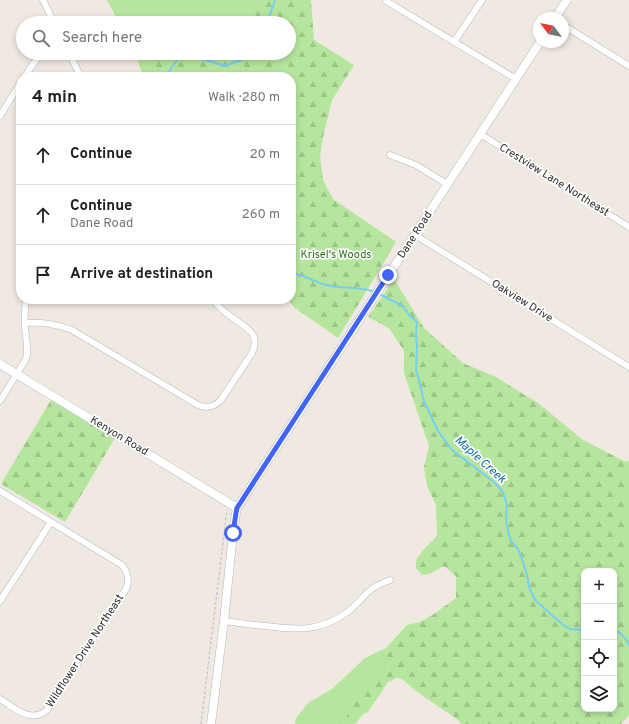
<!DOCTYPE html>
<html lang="en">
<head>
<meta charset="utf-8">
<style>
  body { margin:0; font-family:Overpass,sans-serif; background:#f6f6f6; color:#202124 }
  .controls { position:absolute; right:12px; bottom:12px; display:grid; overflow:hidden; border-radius:8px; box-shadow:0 2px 6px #0003 }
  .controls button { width:36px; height:36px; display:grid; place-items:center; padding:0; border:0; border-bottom:1px solid #e0e0e0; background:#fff; color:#202124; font:20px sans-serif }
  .compass { position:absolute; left:533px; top:12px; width:36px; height:36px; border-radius:50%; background:#fff; box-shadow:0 2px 6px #0003; rotate:302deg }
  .stop { position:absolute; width:12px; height:12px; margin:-9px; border:3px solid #4264fb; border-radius:50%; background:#fff }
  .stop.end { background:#4264fb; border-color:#fff; box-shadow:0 1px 4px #0008 }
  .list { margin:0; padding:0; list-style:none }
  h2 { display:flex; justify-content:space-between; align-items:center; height:52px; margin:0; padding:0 16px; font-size:17px }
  h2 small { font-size:13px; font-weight:400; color:#757577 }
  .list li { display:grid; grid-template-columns:26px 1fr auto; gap:12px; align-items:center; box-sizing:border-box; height:60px; padding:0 16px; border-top:1px solid #e0e0e0 }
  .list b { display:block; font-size:15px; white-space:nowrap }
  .list p { margin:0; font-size:13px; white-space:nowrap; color:#757577 }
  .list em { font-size:13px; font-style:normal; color:#757577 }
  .icon { flex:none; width:22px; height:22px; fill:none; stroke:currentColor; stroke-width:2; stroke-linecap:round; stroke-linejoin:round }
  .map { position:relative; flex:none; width:629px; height:724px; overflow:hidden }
  .search { position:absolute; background:#fff; box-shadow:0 2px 6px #0003; left:16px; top:16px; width:280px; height:44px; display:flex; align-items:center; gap:10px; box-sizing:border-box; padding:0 14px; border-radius:22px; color:#757577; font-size:15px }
  .panel { position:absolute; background:#fff; box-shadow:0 2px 6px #0003; left:16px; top:72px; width:280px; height:232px; border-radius:16px }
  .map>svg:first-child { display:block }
  .green { fill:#b6e59e }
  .forest { fill:url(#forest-firs); fill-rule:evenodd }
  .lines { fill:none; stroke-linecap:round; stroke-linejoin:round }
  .stream { stroke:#75cff0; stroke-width:2 }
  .street-casing { stroke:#b4b7c1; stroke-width:7 }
  .secondary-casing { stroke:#b4b7c1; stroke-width:9 }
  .path { stroke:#c9c9c9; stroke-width:1.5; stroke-dasharray:3 2; stroke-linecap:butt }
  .street { stroke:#fff; stroke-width:6 }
  .secondary { stroke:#fff; stroke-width:8 }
  .route { stroke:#4264fb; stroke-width:5 }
  .labels { text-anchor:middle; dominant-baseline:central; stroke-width:3.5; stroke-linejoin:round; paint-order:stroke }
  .street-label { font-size:11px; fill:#2e2e2e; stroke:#fff }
  .park-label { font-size:11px; fill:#2c6e1b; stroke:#fff }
  .water-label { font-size:12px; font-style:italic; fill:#0d6fa3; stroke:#fff }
</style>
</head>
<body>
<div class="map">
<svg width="629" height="724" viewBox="0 0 629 724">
  <defs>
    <pattern id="forest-firs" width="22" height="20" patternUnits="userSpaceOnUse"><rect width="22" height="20" fill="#b6e59e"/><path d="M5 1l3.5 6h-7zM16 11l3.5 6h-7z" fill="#9dc588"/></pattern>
  </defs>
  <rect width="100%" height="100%" fill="#efe9e1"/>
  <!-- green -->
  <path class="green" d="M107,0H251L252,2L247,22L246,23H119Z
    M386,648L389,668L385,673L370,678L354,700L343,724H295L296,718L308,703L332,689L365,658Z"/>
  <!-- forest -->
  <path class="forest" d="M251,0H311L314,40L354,65L332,100L323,137L320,157L323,180L333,199L396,242L338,338L295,308L288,299H291V77H144L135,54V53H289V23H246L247,22L252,2Z
    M394,279L424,328L463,363L496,377L538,403L583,440L626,462L629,460V715L621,724H461L458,720L416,691L402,679L397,678L388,682L368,712L363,714L355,724H343L354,700L370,678L385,673L389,668L386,648L407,625L420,622L434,614L456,598V576L444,566L429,574L422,575L416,568V560L424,549L437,536L436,505L427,486L424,467L429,446L404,373V351L389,328L368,317ZM584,571H614V709H584Z
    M51,400L115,438L65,522L1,484Z"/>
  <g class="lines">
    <!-- stream -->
    <path class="stream" d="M267,23L275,0
      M167,77L171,68L179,58L184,55L210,61L224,66L241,60L249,53
      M291,233C293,241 292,249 291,257
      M291,267C294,275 298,274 305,277C312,279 318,283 326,285C342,289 359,286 375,292
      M379,294L403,306L409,315L417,322L416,334L417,347L416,369L424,401L438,431L452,450L494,482L503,492L507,505L506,520L508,531L511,541L518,549L523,562L527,575L529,587L535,600L562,624L570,629L584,630
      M614,630C621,632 626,639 629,645"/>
    <!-- street casing -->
    <g class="street-casing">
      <path id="street" d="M43,0L54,23
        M386,1L516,79
        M563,25L629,66
        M454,42L482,0
        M69,53L81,77
        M24,77L41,53
        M0,116L21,82
        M480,134L629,227
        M390,155L416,165L447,184
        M415,235L629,367
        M25,323C43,322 55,324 72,330L198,405C207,409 214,407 221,400L252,353C261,333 246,328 233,318C225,313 218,306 212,299
        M0,401L26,359C29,348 26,339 25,328C24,318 25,308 26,299
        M0,491L122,565C128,573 130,580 126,589L47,710C31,724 15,708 0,699
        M0,601L51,522
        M224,621C238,623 252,625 266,626C297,630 319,632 346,613C355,607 361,599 368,592C374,586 382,583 390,580"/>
    </g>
    <!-- secondary casing -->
    <g class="secondary-casing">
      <path id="secondary" d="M555,18L567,0
        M0,364L237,508
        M211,724L224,621L233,533L236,513L237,508L540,42"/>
    </g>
    <!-- path -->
    <path class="path" d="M201,724L227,510"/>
    <!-- street -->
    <use href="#street" class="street"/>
    <!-- secondary -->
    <use href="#secondary" class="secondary"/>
  </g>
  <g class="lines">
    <!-- route -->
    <path class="route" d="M233,533L236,513L237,508L388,275"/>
  </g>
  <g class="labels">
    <!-- street labels -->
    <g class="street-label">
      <text transform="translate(554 180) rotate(32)">Crestview Lane Northeast</text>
      <text transform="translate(415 235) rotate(-57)">Dane Road</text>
      <text transform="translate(522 301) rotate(32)">Oakview Drive</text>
      <text transform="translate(119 436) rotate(31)">Kenyon Road</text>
      <text transform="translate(85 651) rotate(-57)">Wildflower Drive Northeast</text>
    </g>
    <!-- park labels -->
    <g class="park-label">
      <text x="336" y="255">Krisel's Woods</text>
    </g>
    <!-- water labels -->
    <g class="water-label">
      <text transform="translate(480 460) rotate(42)">Maple Creek</text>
    </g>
  </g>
</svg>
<div class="controls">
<button>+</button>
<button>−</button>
<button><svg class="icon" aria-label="locate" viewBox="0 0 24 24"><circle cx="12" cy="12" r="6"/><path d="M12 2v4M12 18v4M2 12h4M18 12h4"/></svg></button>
<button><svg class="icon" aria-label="layers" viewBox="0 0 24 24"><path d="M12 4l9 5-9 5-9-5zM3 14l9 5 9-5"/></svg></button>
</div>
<svg class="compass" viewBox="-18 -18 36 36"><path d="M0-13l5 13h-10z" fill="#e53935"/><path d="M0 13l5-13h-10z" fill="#757577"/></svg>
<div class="stop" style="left:233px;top:533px"></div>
<div class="stop end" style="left:388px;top:275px"></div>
<div class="search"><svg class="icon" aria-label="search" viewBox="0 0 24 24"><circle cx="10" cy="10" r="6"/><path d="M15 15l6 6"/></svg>Search here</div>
<section class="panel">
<h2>4 min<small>Walk · 280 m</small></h2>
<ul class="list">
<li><svg class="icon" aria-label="ahead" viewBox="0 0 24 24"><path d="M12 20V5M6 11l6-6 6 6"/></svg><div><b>Continue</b></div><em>20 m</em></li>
<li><svg class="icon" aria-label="ahead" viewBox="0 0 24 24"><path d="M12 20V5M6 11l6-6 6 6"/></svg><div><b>Continue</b><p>Dane Road</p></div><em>260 m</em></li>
<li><svg class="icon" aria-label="arrive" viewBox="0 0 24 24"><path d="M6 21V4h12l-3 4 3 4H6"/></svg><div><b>Arrive at destination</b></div></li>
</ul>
</section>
</div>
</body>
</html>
